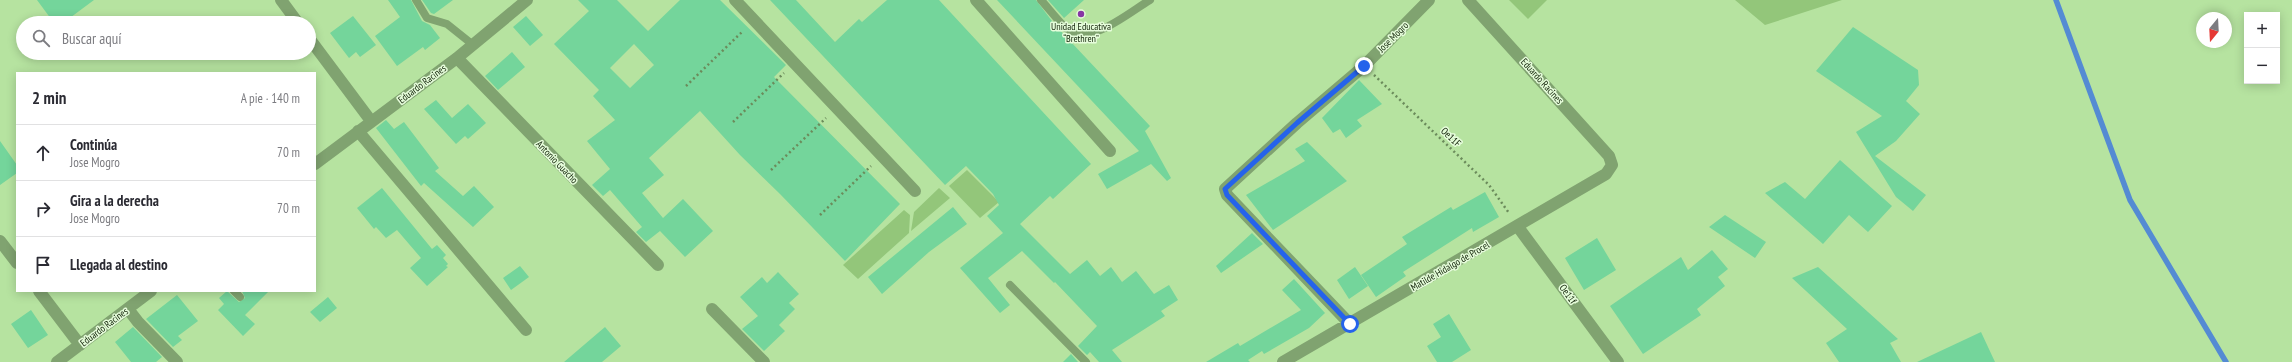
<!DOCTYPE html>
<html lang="es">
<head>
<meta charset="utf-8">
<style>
  body { margin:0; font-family:"PT Sans Narrow",sans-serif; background:#f7f7f7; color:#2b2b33 }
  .controls { position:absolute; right:12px; top:12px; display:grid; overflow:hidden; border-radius:0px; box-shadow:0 2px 10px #0003 }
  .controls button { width:36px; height:36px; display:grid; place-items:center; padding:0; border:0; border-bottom:1px solid #e1e1e2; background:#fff; color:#2b2b33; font:20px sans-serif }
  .compass { position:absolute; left:2196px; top:12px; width:36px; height:36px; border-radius:50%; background:#fff; box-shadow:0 2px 10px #0003; rotate:198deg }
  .stop { position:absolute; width:12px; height:12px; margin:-9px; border:3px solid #2563eb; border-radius:50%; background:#fff }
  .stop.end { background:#2563eb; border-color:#fff; box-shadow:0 1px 4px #0008 }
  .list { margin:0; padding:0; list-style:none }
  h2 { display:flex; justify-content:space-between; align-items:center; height:52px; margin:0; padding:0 16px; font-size:17px }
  h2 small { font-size:13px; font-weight:400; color:#7c7c81 }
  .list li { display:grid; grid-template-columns:26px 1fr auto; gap:12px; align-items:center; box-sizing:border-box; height:56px; padding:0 16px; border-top:1px solid #e1e1e2 }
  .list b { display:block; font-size:15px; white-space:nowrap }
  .list p { margin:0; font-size:13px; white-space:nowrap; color:#7c7c81 }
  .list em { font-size:13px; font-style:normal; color:#7c7c81 }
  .icon { flex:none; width:22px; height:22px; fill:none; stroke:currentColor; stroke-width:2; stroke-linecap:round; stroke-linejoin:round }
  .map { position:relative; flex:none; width:2292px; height:362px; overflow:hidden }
  .search { position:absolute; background:#fff; box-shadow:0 2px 10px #0003; left:16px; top:16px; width:300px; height:44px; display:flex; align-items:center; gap:10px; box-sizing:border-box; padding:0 14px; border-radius:22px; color:#7c7c81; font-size:15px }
  .panel { position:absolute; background:#fff; box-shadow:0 2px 10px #0003; left:16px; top:72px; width:300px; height:220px; border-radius:0px }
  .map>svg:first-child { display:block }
  .green { fill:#93c67a }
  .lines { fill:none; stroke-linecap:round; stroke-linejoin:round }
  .stream { stroke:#548bd3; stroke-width:5.5 }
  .building { fill:#74d59b; fill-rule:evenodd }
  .path { stroke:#6b8b5b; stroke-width:2.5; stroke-dasharray:2 3; stroke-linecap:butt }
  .lane { stroke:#80a370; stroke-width:8 }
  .street { stroke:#80a370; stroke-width:12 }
  .route { stroke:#2563eb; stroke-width:5 }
  .poi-dot { fill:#8735a4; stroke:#e6fddb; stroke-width:1.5 }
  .labels { text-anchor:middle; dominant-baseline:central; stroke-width:3; stroke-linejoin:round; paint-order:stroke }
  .poi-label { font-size:10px; fill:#122309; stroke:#e6fddb }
  .street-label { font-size:10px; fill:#122309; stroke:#e6fddb }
</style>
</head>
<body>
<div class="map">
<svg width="2292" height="362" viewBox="0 0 2292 362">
  <rect width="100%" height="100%" fill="#b6e3a0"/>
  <!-- green -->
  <path class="green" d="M1509,0H1547L1528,19Z
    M1735,0H1842L1765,25Z
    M967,170L999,202L980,218L949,186Z
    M939,188L950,198L911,231L914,212Z
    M904,210L910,215L909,233L858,279L843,265Z"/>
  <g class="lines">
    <!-- stream -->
    <path class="stream" d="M2056,0L2130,200L2226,362"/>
  </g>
  <!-- building -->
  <path class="building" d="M37,0H94L63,23H54Z
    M388,0H411L422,21L430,25L440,38L425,50L423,47L397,66L375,36L400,17Z
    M422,0H453L434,14L431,13Z
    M578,0H617L648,31L680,0H720L786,65L774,77L900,204L845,261L780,194L740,155L700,111L649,158L664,175L642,193L663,218L683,199L713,231L685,257L660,231L646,242L636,232L642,227L610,190L603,196L592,185L610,169L587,141L615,120L593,96L599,90L554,44L589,11ZM634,44L654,65L630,88L610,68Z
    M770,0H796L835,42L859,19L862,22L887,0H939L1091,164L1053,199L1050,196L1020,224L1070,274L1087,260L1100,276L1111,267L1122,282L1136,271L1154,294L1169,285L1178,300L1161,311L1165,316L1112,350L1122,362H1099L1090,352L1087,355L1078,346L1097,326L1055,282L1054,283L1022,251L988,278L1010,305L1000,313L960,268L1003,233L987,216L999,205L993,194L966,166L945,185Z
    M997,0H1036L1055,25L1150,126L1145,131L1171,178L1167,181L1151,164L1107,189L1098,174L1139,151Z
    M1048,0H1084L1064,18Z
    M353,16L376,45L360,57L356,52L349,58L330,33Z
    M526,16L543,35L530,46L513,27Z
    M1853,27L1918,70L1919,85L1906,101L1920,114L1896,141L1875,156L1926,195L1913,211L1896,197L1856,132L1882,116L1816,71Z
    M512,52L525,67L498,90L485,76Z
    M1359,80L1382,104L1357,120L1362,126L1346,138L1340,129L1333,133L1322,118Z
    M436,100L452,118L468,104L486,123L468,139L465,136L456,144L424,109Z
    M386,120L394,129L404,122L439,168L435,171L463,196L474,186L494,207L473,227L424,183L421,186L376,128Z
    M0,141L17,165V173L0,185Z
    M1307,142L1347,181L1273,230L1246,195L1305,161L1295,149Z
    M1840,160L1892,206L1868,232L1849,215L1823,244L1765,193L1785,182L1805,199Z
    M382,188L432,249L437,245L446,255L443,258L448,264L446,266L448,267L427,286L410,268L421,258L397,230L386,238L376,227L374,229L357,208Z
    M1485,192L1499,217L1473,232L1472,228L1403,272L1406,276L1376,297L1361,275L1407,244L1402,237L1451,207L1453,210Z
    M953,207L967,224L929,252L882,294L868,277Z
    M1725,215L1766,242L1755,258L1709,227Z
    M1252,233L1263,244L1221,273L1216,266Z
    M1597,238L1616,270L1584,290L1565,258Z
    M1712,250L1728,269L1718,277L1725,286L1697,309L1701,315L1643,354L1610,306L1681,257L1688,270Z
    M520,266L529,277L511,290L503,278Z
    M1355,267L1368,286L1349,299L1337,280Z
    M1818,267L1898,339L1890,343L1901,362H1839L1826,343L1847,329L1792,278Z
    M778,272L799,294L789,303L795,309L779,325L785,331L764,351L742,329L758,316L740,297L762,277L767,283Z
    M1294,279L1325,313L1309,328L1264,354L1262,351L1248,360L1250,362H1206L1238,343L1240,346L1301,310L1282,290Z
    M227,291L239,302L245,298L242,291H269L245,315L255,324L243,336L218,310L224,304L219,298Z
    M177,295L198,321L178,336L182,340L173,347L146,319Z
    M328,297L337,308L320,322L310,312Z
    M31,310L48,335L28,348L11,324Z
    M1449,314L1471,350L1452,362H1437L1427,346L1441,337L1433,324Z
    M133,327L162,357L156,362H131L115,342Z
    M605,327L621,346L602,362H564Z
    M1981,332L1995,362H1917Z
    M1071,354L1078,362H1063Z"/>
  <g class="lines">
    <!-- path -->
    <path class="path" d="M1374,75L1489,185L1509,213
      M686,86L743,31
      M733,122L784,73
      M771,170L826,118
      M820,215L871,166"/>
    <!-- lane -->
    <path class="lane" d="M416,0L427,18L447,24L472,44
      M1041,0C1050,10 1058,21 1068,30C1089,47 1131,11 1150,0
      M1010,285L1086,362
      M234,291L240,297"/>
    <!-- street -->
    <path class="street" d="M281,0L298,23
      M735,0L915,191
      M976,0L1110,151
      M309,38L371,121
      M457,58L658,265
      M358,131L526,330
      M315,164L457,58L527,0
      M1518,227L1618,362
      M0,241L17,263
      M39,291L80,345
      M128,309L138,322L177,362
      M712,309L764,362
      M1350,324L1227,195L1225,189L1297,123L1364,66L1429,0
      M57,362L151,291
      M1283,362L1606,174L1612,165L1609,156L1468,0"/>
  </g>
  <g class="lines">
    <!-- route -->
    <path class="route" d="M1350,324L1227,195L1225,189L1297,123L1364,66"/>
  </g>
  <!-- markers -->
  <circle class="poi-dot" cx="1081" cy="14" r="4"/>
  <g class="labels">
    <!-- poi labels -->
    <g class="poi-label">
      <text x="1081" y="26">Unidad Educativa<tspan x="1081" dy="12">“Brethren”</tspan></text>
    </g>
    <!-- street labels -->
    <g class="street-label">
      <text transform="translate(1393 37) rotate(-45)">Jose Mogro</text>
      <text transform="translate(1542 81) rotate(48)">Eduardo Racines</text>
      <text transform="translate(422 84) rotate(-37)">Eduardo Racines</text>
      <text transform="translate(1451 137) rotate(43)">Oe11F</text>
      <text transform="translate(557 162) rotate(46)">Antonio Guacho</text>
      <text transform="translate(1450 266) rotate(-30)">Matilde Hidalgo de Procel</text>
      <text transform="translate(1568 294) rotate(54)">Oe11f</text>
      <text transform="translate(104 327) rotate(-37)">Eduardo Racines</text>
    </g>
  </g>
</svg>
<div class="controls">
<button>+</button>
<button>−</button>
</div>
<svg class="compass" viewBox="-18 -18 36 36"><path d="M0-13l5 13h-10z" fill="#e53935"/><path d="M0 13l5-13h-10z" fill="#7c7c81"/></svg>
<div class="stop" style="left:1350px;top:324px"></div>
<div class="stop end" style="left:1364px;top:66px"></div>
<div class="search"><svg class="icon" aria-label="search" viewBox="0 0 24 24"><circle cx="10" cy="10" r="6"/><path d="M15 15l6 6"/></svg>Buscar aquí</div>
<section class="panel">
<h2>2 min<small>A pie · 140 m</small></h2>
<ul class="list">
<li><svg class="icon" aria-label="ahead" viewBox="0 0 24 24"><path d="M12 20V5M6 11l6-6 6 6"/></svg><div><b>Continúa</b><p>Jose Mogro</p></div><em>70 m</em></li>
<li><svg class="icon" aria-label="right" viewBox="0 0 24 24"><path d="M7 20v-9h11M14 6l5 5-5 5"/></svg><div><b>Gira a la derecha</b><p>Jose Mogro</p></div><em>70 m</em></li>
<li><svg class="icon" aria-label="arrive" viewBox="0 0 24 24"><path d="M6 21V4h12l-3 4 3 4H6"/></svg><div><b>Llegada al destino</b></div></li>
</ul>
</section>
</div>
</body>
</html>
